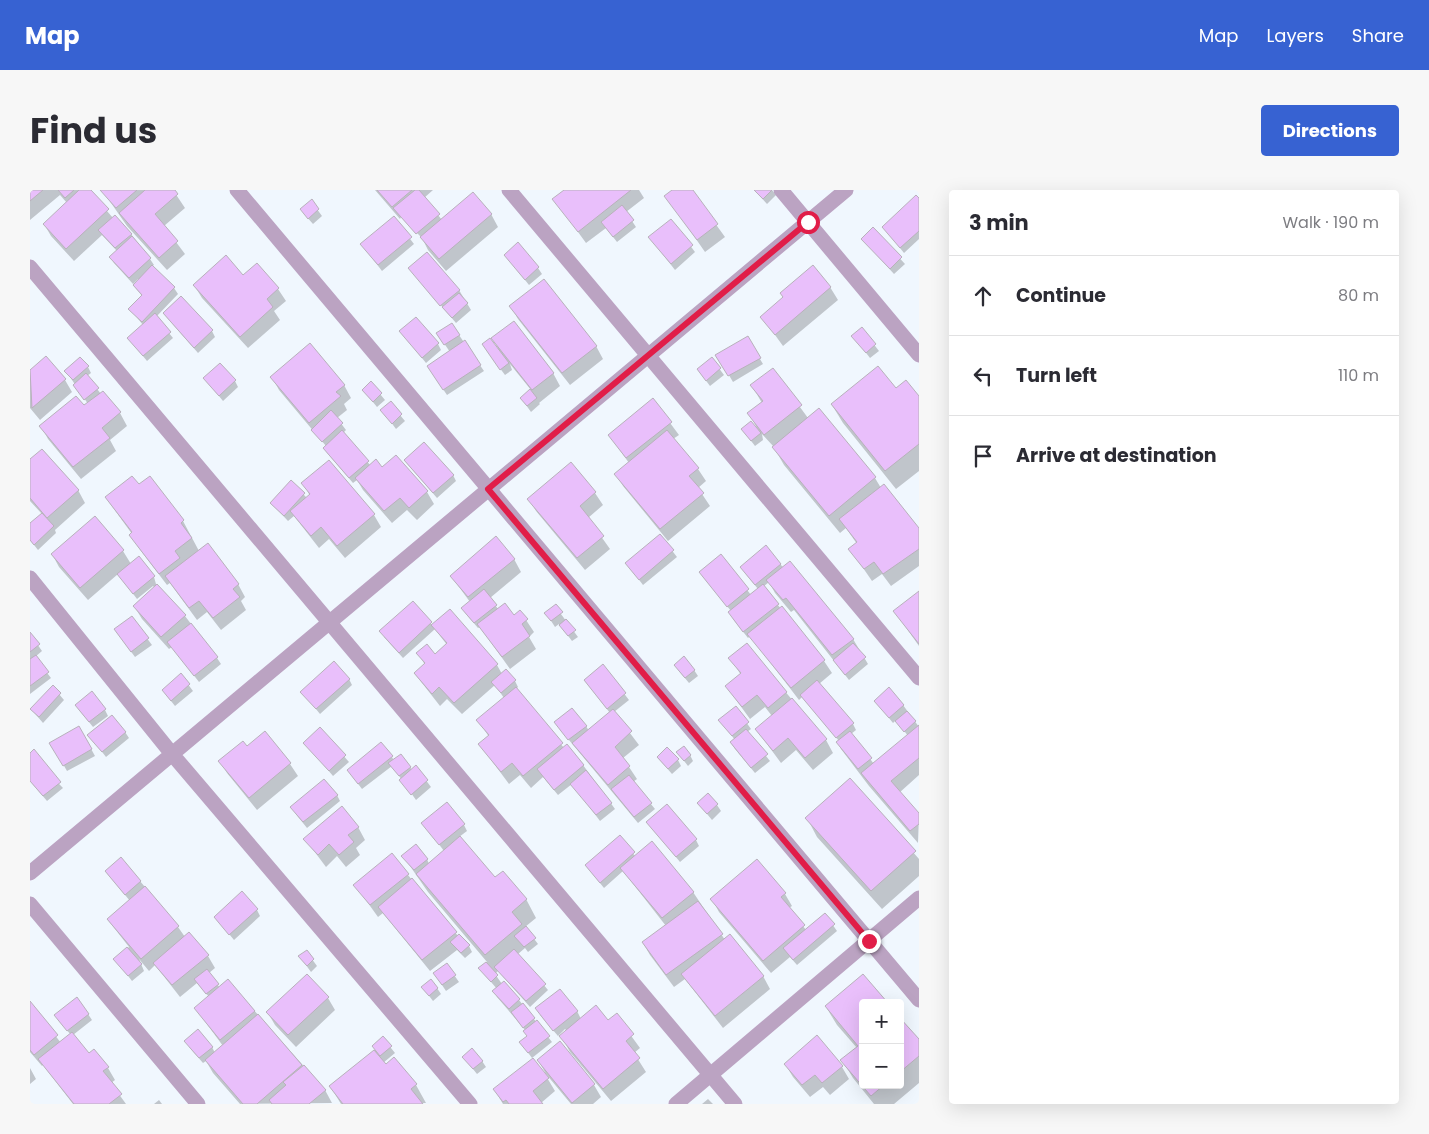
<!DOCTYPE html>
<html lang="en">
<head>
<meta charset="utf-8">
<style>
  body { margin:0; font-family:Poppins,sans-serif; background:#f7f7f7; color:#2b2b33 }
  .controls { position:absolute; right:15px; bottom:15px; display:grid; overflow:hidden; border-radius:5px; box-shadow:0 5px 20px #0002 }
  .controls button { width:45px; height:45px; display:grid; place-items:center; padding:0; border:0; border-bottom:1px solid #e1e1e2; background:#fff; color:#2b2b33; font:25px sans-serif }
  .stop { position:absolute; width:15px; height:15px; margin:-11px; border:4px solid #e11d48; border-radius:50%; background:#fff }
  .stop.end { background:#e11d48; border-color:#fff; box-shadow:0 1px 5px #0008 }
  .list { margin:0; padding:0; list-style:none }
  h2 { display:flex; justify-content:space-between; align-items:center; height:65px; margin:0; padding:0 20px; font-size:21px }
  h2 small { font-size:16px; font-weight:400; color:#7c7c81 }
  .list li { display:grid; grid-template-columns:32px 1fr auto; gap:15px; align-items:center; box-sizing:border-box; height:80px; padding:0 20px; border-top:1px solid #e1e1e2 }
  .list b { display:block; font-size:19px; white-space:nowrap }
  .list em { font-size:16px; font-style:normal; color:#7c7c81 }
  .icon { flex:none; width:28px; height:28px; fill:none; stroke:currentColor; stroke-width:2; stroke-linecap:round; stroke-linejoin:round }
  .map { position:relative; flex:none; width:889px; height:914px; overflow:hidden; border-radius:5px }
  header { display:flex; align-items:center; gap:30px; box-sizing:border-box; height:70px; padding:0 25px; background:#3762d2; color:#fff }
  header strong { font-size:24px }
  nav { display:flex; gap:28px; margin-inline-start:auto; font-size:18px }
  .intro { display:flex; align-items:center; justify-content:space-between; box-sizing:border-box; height:120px; padding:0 30px }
  h1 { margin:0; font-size:35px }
  .button { padding:12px 22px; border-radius:5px; background:#3762d2; color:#fff; font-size:18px; font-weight:700 }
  main { display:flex; gap:30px; padding:0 30px }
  aside { flex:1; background:#fff; border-radius:5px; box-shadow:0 5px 20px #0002 }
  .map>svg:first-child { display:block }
  .shadow { fill:#0003 }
  .building { fill:#e9bffb; stroke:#b8b1bb }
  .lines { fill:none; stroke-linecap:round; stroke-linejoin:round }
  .minor { stroke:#bba3c2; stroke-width:15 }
  .route { stroke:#e11d48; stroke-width:6 }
</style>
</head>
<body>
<header>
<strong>Map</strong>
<nav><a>Map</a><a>Layers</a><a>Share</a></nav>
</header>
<div class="intro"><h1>Find us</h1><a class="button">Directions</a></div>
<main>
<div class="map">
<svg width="889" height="914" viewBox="0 0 889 914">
  <rect width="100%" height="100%" fill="#f0f7fe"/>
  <!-- shadow -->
  <path class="shadow" d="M0,0H59L83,28L101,44L120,69L124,75L122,76L144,98L148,104L126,127L143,148L117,171L98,148L113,135L100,119L112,106L104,96L109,91L108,89L103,94L84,73L80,67L87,61L72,45L44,71L21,46L14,34L37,13L30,5L0,30Z
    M72,0H143L155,18L134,36L155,64L137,80L97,36Z
    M345,0H403L394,8L412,30L461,24L468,37L416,81L398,60L392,48L371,27L370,29Z
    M536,0H609L614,8L596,22L606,37L587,52L576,38L556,53L524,9Z
    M644,0H661L695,47L675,62L636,6Z
    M724,0H742L746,5L737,14Z
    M889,10V49L874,63L853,37Z
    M281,11L292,26L283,34L275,25Z
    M364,28L384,54L352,81L332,55Z
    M641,30L665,62L645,80L620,48Z
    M843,39L875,74L864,84L832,49Z
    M475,65L508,78L512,84L499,95Z
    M226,75L248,99L256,111L244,121L250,130L218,158L172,108L164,95L213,86Z
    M379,78L429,100L441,120L426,133Z
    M800,97L808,110L753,156L732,127L754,108Z
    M481,117L566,156L573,169L540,195L488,129Z
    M134,124L182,141L185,147L168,163Z
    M422,135L454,181L417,205L402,183L420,162L411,149Z
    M832,139L849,161L840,168L823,146Z
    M371,142L408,154L411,160L396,173Z
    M717,148L733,174L703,192L687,165Z
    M463,149L523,183L530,196L509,213L510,214L501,222L491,208L501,200L480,174L482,180L475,185L457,161L468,158Z
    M16,168L35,190L42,202L10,230L0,218V181Z
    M682,169L694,185L680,196L668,180Z
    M58,177L61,183L57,186L71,204L73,202L90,223L97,236L80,250L86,261L51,289L18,249L11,236L58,214L36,181Z
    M742,179L778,228L845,288L851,298L889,340V376L861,396L852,384L842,391L820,359L827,354L816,338L810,343L754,275L743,256L732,244L733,250L725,256L712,239L728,240L719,223L732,213L722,196Z
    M242,187L314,195L321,208L314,214L317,220L307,228L316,240L313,243L340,275L397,302L404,314L387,330L377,320L362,333L333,300L327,290L323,293L298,264L294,258L296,256L249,200Z
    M175,189L205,191L208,197L193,211Z
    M341,193L355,210L347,217L333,200Z
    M866,200L889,208V281L866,299L813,233L802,215Z
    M623,210L649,245L643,249L668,279L676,291L668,298L680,316L638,351L593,296L586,284L599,273L579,245Z
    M360,213L375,231L366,239L352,220Z
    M0,271L48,300L55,313L25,340L26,343L8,360L0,350V335L12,324L0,311Z
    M299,271L344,325L351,337L315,368L299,349L289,358L264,326L258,331L242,314L261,292L277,308L280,306L273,293Z
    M375,271L423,285L426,291L407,308Z
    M541,274L565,303L573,315L558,328L580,359L555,380L506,321L499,309Z
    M120,287L153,331L169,361L208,394L215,407L211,411L216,420L191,440L177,422L167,430L140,393L137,395L108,357L102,344L76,308L108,296Z
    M65,328L93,361L101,374L109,368L124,387L126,394L155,426L187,468L191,474L169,492L142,457L139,459L112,429L104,416L125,398L123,396L107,409L88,384L58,410L29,377L22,364Z
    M630,345L647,367L613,395L597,374Z
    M691,366L721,405L728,399L715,383L750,374L823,449L838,474L819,490L764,420L761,422L745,403L739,392L733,397L794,471L802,483L789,494L823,534L826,540L821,544L844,574L878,546L866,530L863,533L845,511L873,515L889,537V585L869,603L889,625L888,653L839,596L811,559L808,553L809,551L772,507L769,510L720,446L718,448L703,429L701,421L674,388L670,382Z
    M484,369L491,382L460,408L468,419L484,427L490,421L504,442L499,447L506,459L480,479L450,437L448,438L436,424L432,418L440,412L421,386Z
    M889,403V456L865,422Z
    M383,413L403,436L467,475L472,484L485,491L488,497L486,499L534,558L553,575L585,619L570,631L542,594L528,605L513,587L501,598L490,585L479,594L450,555L459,547L448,530L474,508L465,495L432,524L417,509L410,516L385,484L395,475L388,463L405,465L417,455L405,439L373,468L354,447Z
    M525,416L548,447L542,451L529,434L525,437L516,423Z
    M101,427L122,455L105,467L85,440Z
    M0,444L12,461L5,467L21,488L0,504Z
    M716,455L796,550L803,563L783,580L766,560L751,573L726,539L742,526L735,517L720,529L696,496L711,485L700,468Z
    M573,476L599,510L584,522L609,555L593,568L607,589L603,592L625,619L608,633L529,538L556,536L559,541L580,523L555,491Z
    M664,480L668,486L659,493L649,481Z
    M151,485L163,501L145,516L137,506Z
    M319,489L322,495L290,524L272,502Z
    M23,497L34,510L13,533L1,519Z
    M706,518L721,539L717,542L740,571L725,583L705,559L701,553L705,550L694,536Z
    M75,520L78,526L63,537L50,521Z
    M49,537L65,566L37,581L21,553Z
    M290,539L319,572L303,586L275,553Z
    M95,542L99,548L76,567L59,545Z
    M235,543L260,574L268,586L227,620L197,583L190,571L217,558Z
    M648,563L660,565L663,571L658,576Z
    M0,564L33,598L17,611L0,591Z
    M371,565L382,580L386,577L401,597L386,610L362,576L332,599L322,586L362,567L364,571Z
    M628,568L648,570L651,576L642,584Z
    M820,590L889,669V686L852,719L787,647L777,628Z
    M307,605L310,611L277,638L265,623Z
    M668,613L687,615L691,621L682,630Z
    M617,632L666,650L669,656L650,672Z
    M393,633L434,635L437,641L429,647L464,689L496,709L506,728L495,737L508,754L498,762L495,758L488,764L518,800L500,817L468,781L465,784L472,794L473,793L489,810L522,852L502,868L490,852L498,847L495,840L467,807L464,801L467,799L450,779L457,772L398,702L373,666L397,669L399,674L414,661Z
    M328,637L335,650L326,658L330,665L316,677L307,666L296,677L275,649Z
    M590,647L605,666L663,702L695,750L733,786L740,799L693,838L655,789L644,797L620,765L613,753L636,736L593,681L574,698L556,676Z
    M76,682L110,691L148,737L155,747L178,766L185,778L179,783L190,798L198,791L295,900L302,913L210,914L183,883L176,871L173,873L159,857H182L185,863L193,856L165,818L179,807L167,793L150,807L125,775L119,781L109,769L114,781L102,791L85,769L99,757L78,730L100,711Z
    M378,685L428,746L439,756L442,762L435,768L427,760L400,781L353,723L348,727L325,695Z
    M755,704L762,716L759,718L776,740L795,724L807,741L767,775L760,767L741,783L689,722L682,709Z
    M227,720L230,726L204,750L185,727Z
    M276,761L287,776L281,782L270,767Z
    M417,775L429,792L416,801L408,789Z
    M393,798H407L411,804L403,811Z
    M298,808L305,820L266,857L245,835L238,823Z
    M0,813L31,853L41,845L29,831L58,824L62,830L43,845L59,865L78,878L85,890L81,893L96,914H43L13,875L12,876L0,862Z
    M833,813V895H870V829L889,851V893L864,914H844L823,888L812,870L827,858L807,835L796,817Z
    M547,821L551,829L578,831L586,825L610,858L604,863L616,882L581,911L540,862L531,846L537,841L535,839L528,846L510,825Z
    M353,848L365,863L353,873L386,895L396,913L311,914L300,896L346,860Z
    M530,853L564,895L571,907L563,914H541L516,884L508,870Z
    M452,871L456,877L447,884L438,873Z
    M755,874L812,877L819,889L800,905L793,897L780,907L763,887Z
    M0,878L6,889L0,894Z
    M516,886L525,901L511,913L512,914H473L464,899Z
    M678,909L683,914H672Z
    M129,910L132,914H124Z"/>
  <!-- building -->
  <path class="building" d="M0,0H13L0,11Z
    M28,0H44L35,8Z
    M49,0H61L79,19L36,59L13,34Z
    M70,0H107L86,18Z
    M115,0H145L148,4L125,24L148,51L129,68L89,23Z
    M347,0H382L362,17Z
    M385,0H389L410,24L386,44L363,18Z
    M534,0H601L548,42L522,9Z
    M642,0H663L688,34L667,50L634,6Z
    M724,0H742L733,9Z
    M443,2L462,24L409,69L390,47Z
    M886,5L889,8V41L870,58L852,37Z
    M282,9L289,19L278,29L270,19Z
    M592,15L604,30L583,47L571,32Z
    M85,25L102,44L85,58L68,40Z
    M364,26L382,47L348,75L330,54Z
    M641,29L663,55L641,74L618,47Z
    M843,37L872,67L860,79L831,49Z
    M102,46L121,68L99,88L79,67Z
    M488,52L509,77L495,90L474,65Z
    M397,62L430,100L410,116L378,78Z
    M196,65L213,85L227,73L249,98L237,109L243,117L210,147L163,95Z
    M122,75L145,97L112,132L98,119L112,105L103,95Z
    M783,75L801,97L745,145L730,127L753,107L750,103Z
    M514,89L567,156L532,183L479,116Z
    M429,103L438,113L422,128L412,117Z
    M151,106L183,140L164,158L133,123Z
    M125,123L141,142L113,166L97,148Z
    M386,127L409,153L392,168L369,141Z
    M484,131L524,183L502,200L461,148Z
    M422,133L430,145L414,155L406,143Z
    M832,137L846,154L836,163L821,146Z
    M718,146L731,168L698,186L685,165Z
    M460,148L479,173L470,180L452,154Z
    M435,150L451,175L413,200L397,176Z
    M280,153L315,195L306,202L311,206L279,233L240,187Z
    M16,166L36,189L2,218L0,180Z
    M50,167L59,176L43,190L34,181Z
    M682,167L691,178L676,191L667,179Z
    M190,173L206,190L189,206L173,188Z
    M848,176L866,198L876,190L889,206V254L855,281L801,214Z
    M743,178L772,215L734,245L717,223L733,211L720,195Z
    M56,183L69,198L54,210L43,195Z
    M341,191L352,203L343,212L332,200Z
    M500,199L507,208L497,216L490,208Z
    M73,201L91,222L72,238L80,248L43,277L9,236L46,206L54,215Z
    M623,208L642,232L596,268L578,245Z
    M361,211L372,224L362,234L350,220Z
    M789,218L846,287L799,326L742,257Z
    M301,220L313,233L292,252L281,240Z
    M721,231L731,243L721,251L711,239Z
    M312,240L339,271L319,288L293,258Z
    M637,240L669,278L659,286L674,303L630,339L584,284Z
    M394,252L424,285L403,303L374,270Z
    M12,259L49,300L17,328L0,308V269Z
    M366,265L398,301L379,318L370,308L354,321L325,288L346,269L352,277Z
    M299,270L345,324L307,356L291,337L281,346L260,321L280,304L271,293Z
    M541,272L566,302L550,316L574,346L547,368L497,309Z
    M102,286L109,294L120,286L154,330L151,333L162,348L145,361L150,368L129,384L99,345L102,342L75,307Z
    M261,290L275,303L254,326L240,313Z
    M854,294L889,338V359L853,384L844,372L834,379L818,359L827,352L809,329Z
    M12,323L24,336L4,355L0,350V333Z
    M65,326L94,360L50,398L21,364Z
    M630,344L644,360L609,390L595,373Z
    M466,346L485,369L438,407L420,386Z
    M178,353L209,394L203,399L210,407L183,428L169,411L159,418L135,386Z
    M736,355L751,374L725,395L710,377Z
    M691,364L719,399L697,417L669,382Z
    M109,366L125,386L103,404L87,384Z
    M760,371L824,449L802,465L756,408L753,410L736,390Z
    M127,394L156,425L131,447L103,416Z
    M733,394L749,414L713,442L698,422Z
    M454,399L467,415L444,433L431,418Z
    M889,401V454L863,421Z
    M383,411L402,432L369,463L349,441Z
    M475,413L484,425L490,420L498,429L492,434L500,446L472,467L447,434Z
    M526,414L533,422L521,431L514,423Z
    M752,416L795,470L761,498L717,444Z
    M420,419L468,474L424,513L409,497L402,504L384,483L395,473L386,463L397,454L405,464L417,453L401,435Z
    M102,426L119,448L101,462L84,439Z
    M536,429L546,440L538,446L529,435Z
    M161,433L188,467L164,486L137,452Z
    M0,442L10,454L0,462Z
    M717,453L757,502L738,518L727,505L712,517L695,496L711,483L698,468Z
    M823,453L836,467L815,485L803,470Z
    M6,465L19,482L0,496V469Z
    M654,466L665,480L655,488L644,475Z
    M304,471L320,489L286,519L270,502Z
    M573,474L596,503L577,519L554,490Z
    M476,479L486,490L471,503L461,492Z
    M151,483L160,494L141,511L132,500Z
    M787,490L824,533L806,548L770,505Z
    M23,495L31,503L9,527L0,519Z
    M486,497L533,553L493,586L482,573L471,582L448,554L459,545L446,530Z
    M859,497L874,515L859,528L844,511Z
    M62,501L76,519L59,532L45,515Z
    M762,508L797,549L775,568L758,548L743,561L725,539Z
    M706,516L719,532L702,546L688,530Z
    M542,518L557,536L538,550L524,532Z
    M583,519L602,541L585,557L600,576L578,595L542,553Z
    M877,521L886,531L874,542L865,531Z
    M82,525L96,542L72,562L57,545Z
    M889,535V568L861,591L889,623V634L880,641L831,583Z
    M49,536L62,559L33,576L19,553Z
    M290,537L316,565L299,581L273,553Z
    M716,539L738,564L721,578L700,552Z
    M235,541L261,573L219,608L188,571L213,551L217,556Z
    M820,541L842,568L828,579L806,552Z
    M351,552L363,566L328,594L317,580Z
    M537,554L554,575L524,600L507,579Z
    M654,556L661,565L654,571L646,562Z
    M637,557L649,569L638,579L627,567Z
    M4,559L31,592L13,606L0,591V563Z
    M371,564L381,577L369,586L358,573Z
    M386,575L398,590L381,605L369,590Z
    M556,580L582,613L566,625L540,594Z
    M599,585L622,613L604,627L581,599Z
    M820,588L886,661L841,701L775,628Z
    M294,589L308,605L273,632L260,617Z
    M678,603L688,614L677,624L667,613Z
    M417,612L435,634L409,655L391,633Z
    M637,614L667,649L646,667L616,632Z
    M312,616L329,637L318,645L324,652L309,665L299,654L288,665L273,649Z
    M590,645L605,662L570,693L555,675Z
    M430,646L465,687L473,681L497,709L482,722L492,734L455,765L386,684Z
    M622,651L664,702L632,728L590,678Z
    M386,654L398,669L384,680L371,666Z
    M362,663L379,684L340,715L323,695Z
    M91,667L111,691L95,705L75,681Z
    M727,669L756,703L751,707L775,735L733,771L680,709Z
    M382,688L427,742L392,770L348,717Z
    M115,696L149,736L111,769L77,729Z
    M212,701L228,719L199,745L184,727Z
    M668,711L693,744L636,785L612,752Z
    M795,723L805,734L763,770L753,758Z
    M496,736L506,748L494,757L484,746Z
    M159,742L179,765L142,795L123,773Z
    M429,744L440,755L431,763L420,752Z
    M700,744L734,786L685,826L651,784Z
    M97,757L112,774L98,786L83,769Z
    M484,759L516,794L496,811L464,777Z
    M277,760L284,769L277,776L268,766Z
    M456,772L468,785L461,792L448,778Z
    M417,773L426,785L412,795L403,783Z
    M177,779L189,794L176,804L164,789Z
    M277,784L299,807L258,845L236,822Z
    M833,784L858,813H833V895H854L841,906L810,870L828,856L795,816Z
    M198,789L225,821L190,850L164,818Z
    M401,789L408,798L399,806L391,797Z
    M474,791L490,809L479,819L462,801Z
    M530,799L548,821L523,841L505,818Z
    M47,807L59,824L37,841L24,825Z
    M0,811L28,845L4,865L0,860Z
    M493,813L505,828L493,838L481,822Z
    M566,815L578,830L587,823L604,844L596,851L610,868L573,899L529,846Z
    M228,824L272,875L227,914H213L175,870Z
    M870,828L889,849V866L870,882Z
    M507,830L520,846L498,863L489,852L497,846L493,841Z
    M168,839L183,857L169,868L154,851Z
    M42,842L59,863L64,859L79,877L73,881L92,904L79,914H44L8,869Z
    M787,845L813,876L792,893L785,885L772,895L754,874Z
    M353,846L362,856L350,866L342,856Z
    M530,851L565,894L542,913L507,870Z
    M442,858L453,871L443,879L432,867Z
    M344,860L356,874L364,867L387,894L381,899L393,914H313L299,896Z
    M503,868L519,888L503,901L513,914H479L476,910L473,912L463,899Z
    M274,875L296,900L279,914H242L239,910L256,895L253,892Z"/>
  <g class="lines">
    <!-- minor -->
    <path class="minor" d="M207,0L889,810
      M479,0L889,488
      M751,0L889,165
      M0,77L705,914
      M0,388L142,564L440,914
      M0,683L816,0
      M0,714L168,914
      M646,914L889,708"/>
  </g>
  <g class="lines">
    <!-- route -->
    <path class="route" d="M778,32L458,299L839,751"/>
  </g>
</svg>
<div class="controls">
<button>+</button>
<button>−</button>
</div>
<div class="stop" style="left:778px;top:32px"></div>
<div class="stop end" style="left:839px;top:751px"></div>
</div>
<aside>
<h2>3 min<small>Walk · 190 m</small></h2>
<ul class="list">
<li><svg class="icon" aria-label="ahead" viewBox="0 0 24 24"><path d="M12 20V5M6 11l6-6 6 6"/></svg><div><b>Continue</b></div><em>80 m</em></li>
<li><svg class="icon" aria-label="left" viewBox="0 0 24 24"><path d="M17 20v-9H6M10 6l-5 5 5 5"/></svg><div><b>Turn left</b></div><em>110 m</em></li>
<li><svg class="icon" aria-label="arrive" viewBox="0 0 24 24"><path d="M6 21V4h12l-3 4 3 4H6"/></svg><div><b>Arrive at destination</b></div></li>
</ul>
</aside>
</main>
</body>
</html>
